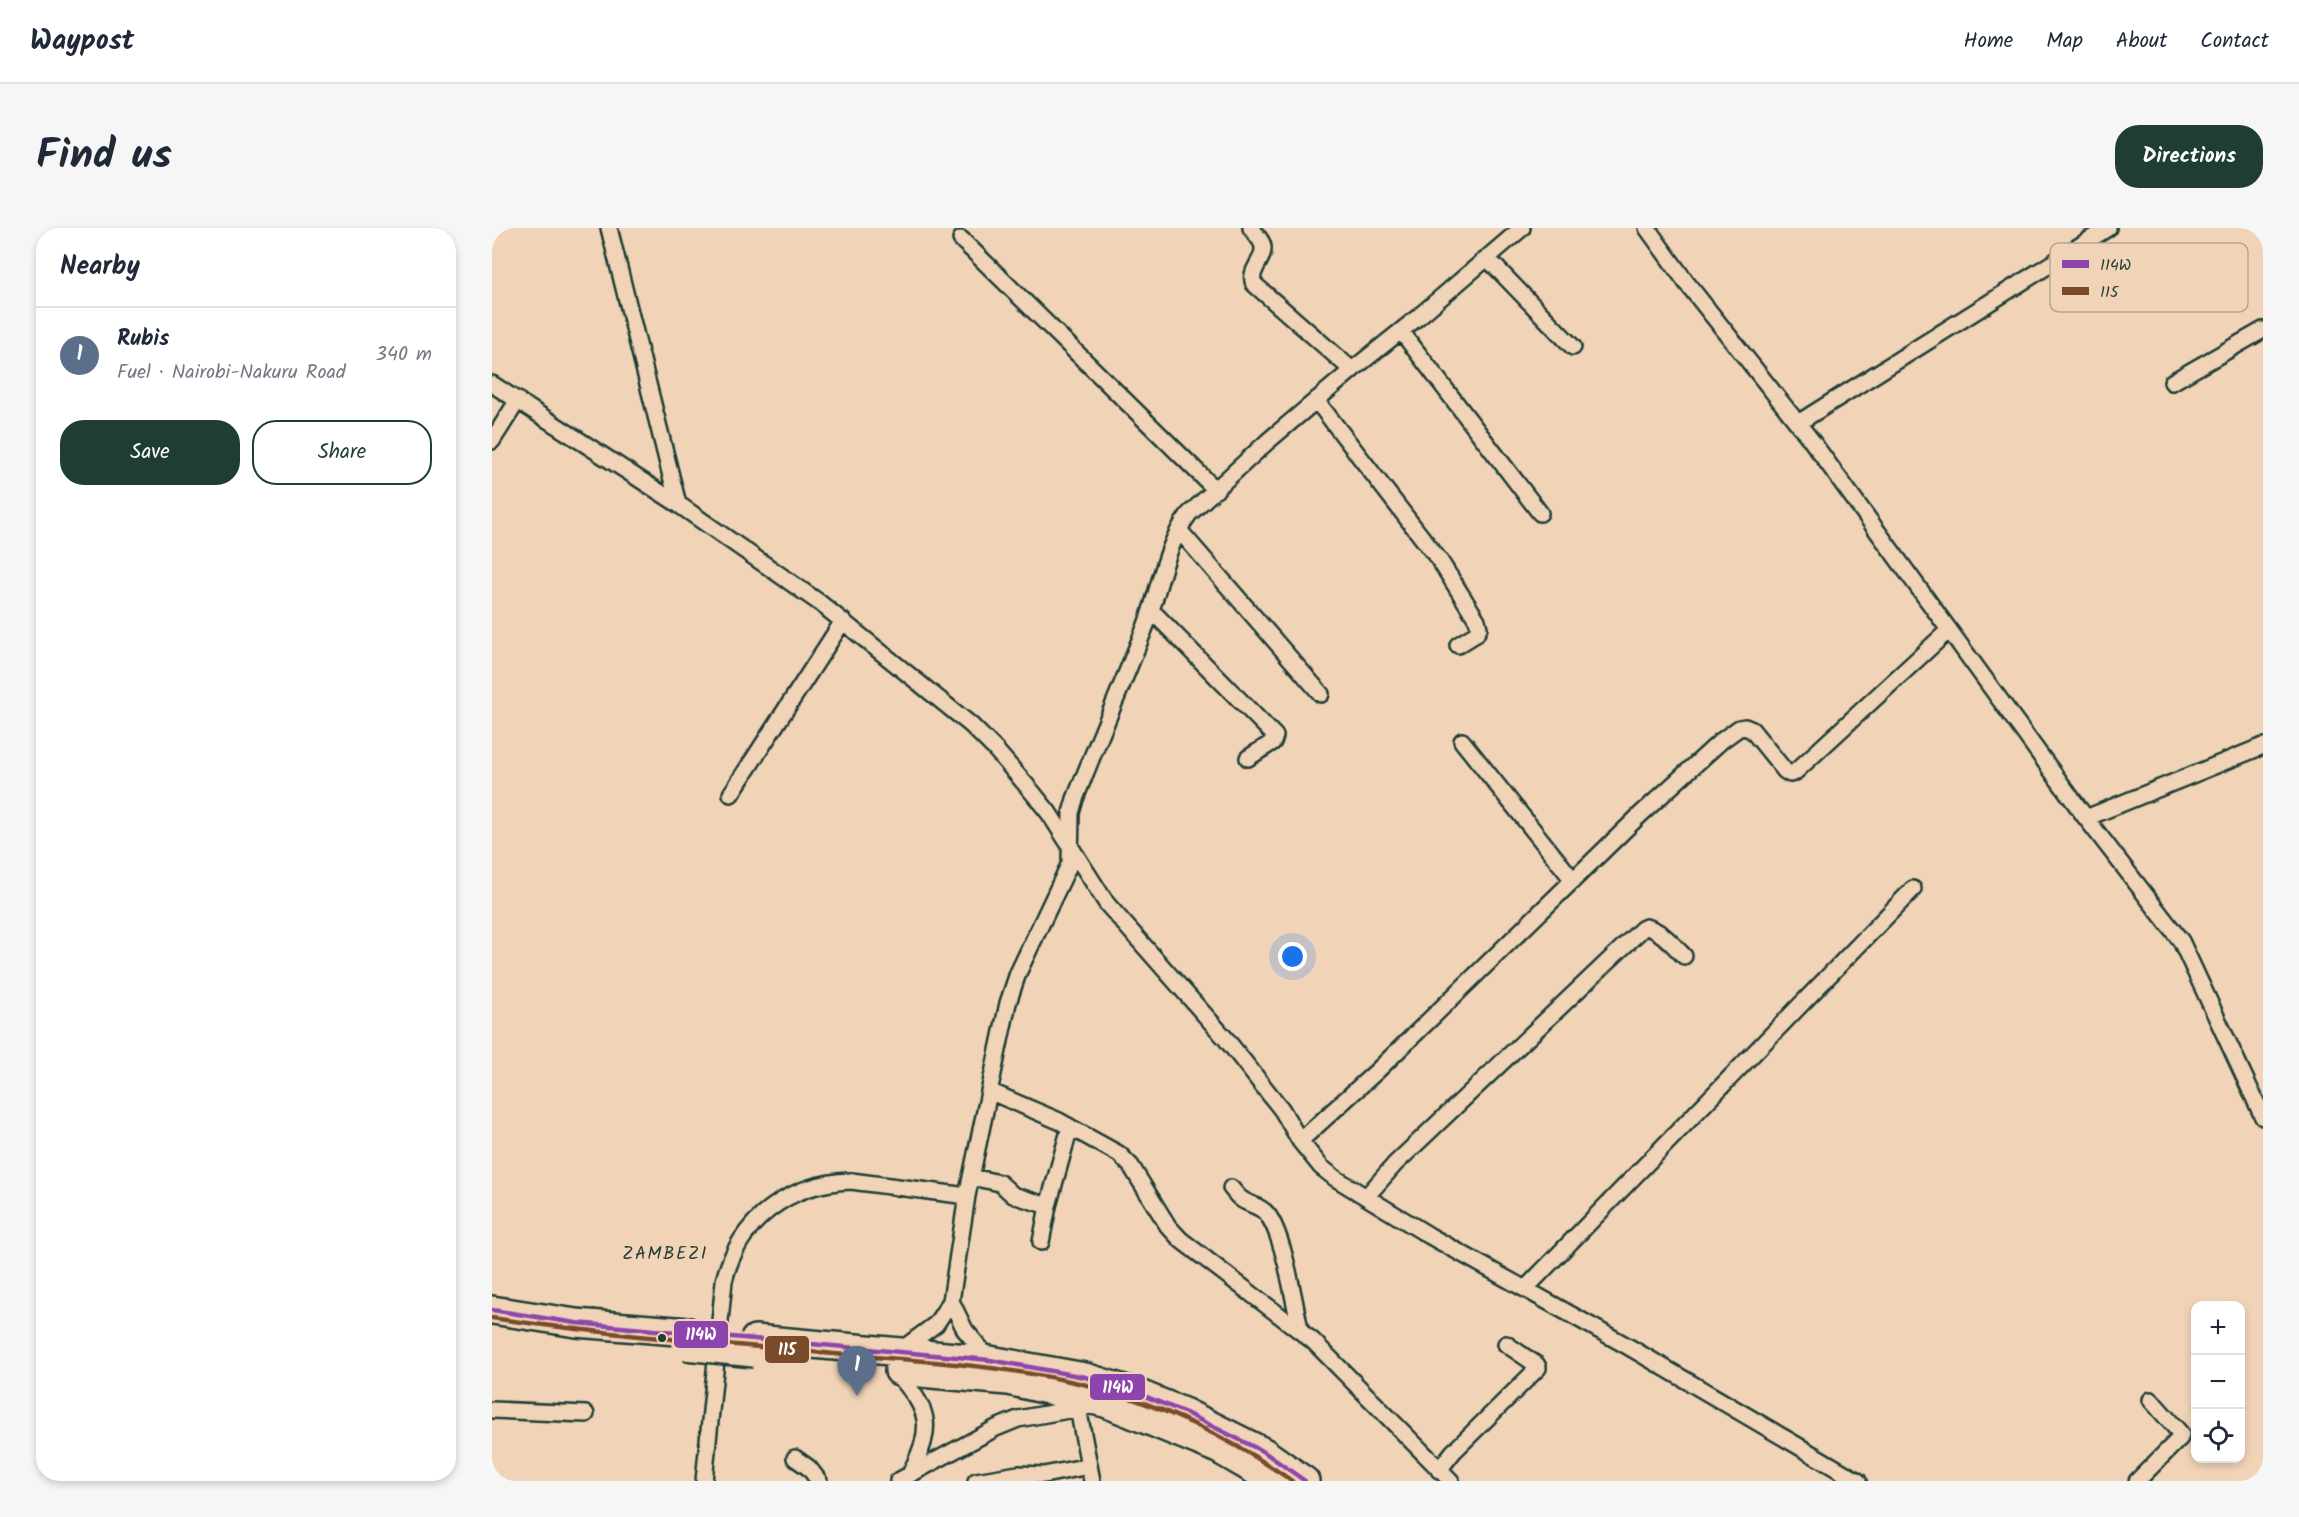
<!DOCTYPE html>
<html lang="en">
<head>
<meta charset="utf-8">
<style>
  body { margin:0; font-family:Kalam,sans-serif; background:#f6f6f7; color:#1f2937 }
  .controls { position:absolute; right:18px; bottom:18px; display:grid; overflow:hidden; border-radius:12px; box-shadow:0 3px 9px #0003 }
  .controls button { width:54px; height:54px; display:grid; place-items:center; padding:0; border:0; border-bottom:2px solid #e0e1e3; background:#fff; color:#1f2937; font:30px sans-serif }
  .you { position:absolute; left:801px; top:729px; width:21px; height:21px; margin:-15px; border:4px solid #fff; border-radius:50%; background:#1a73e8; box-shadow:0 0 0 9px #1a73e833 }
  .badge { display:grid; place-items:center; width:39px; height:39px; border-radius:50%; background:#1f3d34; color:#fff; font-size:20px; font-weight:700 }
  .pin { position:absolute; translate:-50% -50px; filter:drop-shadow(0 2px 3px #0008) }
  .pin::after { content:''; position:absolute; top:32px; width:21px; height:18px; background:inherit; clip-path:polygon(0 0,100% 0,50% 100%) }
  .list { margin:0; padding:0; list-style:none }
  h2 { display:flex; justify-content:space-between; align-items:center; height:78px; margin:0; padding:0 24px; font-size:26px }
  h2 small { font-size:20px; font-weight:400; color:#747a83 }
  .list li { display:grid; grid-template-columns:39px 1fr auto; gap:18px; align-items:center; box-sizing:border-box; height:96px; padding:0 24px; border-top:2px solid #e0e1e3 }
  .list b { display:block; font-size:22px; white-space:nowrap }
  .list p { margin:0; font-size:20px; white-space:nowrap; color:#747a83 }
  .list em { font-size:20px; font-style:normal; color:#747a83 }
  .actions { display:flex; gap:12px; padding:18px 24px }
  .actions a { flex:1; padding:14px 0; border:2px solid #1f3d34; border-radius:24px; text-align:center; font-size:21px; color:#1f3d34 }
  .actions .main { background:#1f3d34; color:#fff }
  .icon { flex:none; width:33px; height:33px; fill:none; stroke:currentColor; stroke-width:2; stroke-linecap:round; stroke-linejoin:round }
  .map { position:relative; flex:none; width:1771px; height:1253px; overflow:hidden; border-radius:24px }
  header { display:flex; align-items:center; gap:36px; box-sizing:border-box; height:84px; padding:0 30px; background:#fff; border-bottom:2px solid #e0e1e3 }
  header strong { font-size:28px }
  nav { display:flex; gap:33px; margin-inline-start:auto; font-size:21px }
  .intro { display:flex; align-items:center; justify-content:space-between; box-sizing:border-box; height:144px; padding:0 36px }
  h1 { margin:0; font-size:42px }
  .button { padding:15px 27px; border-radius:24px; background:#1f3d34; color:#fff; font-size:21px; font-weight:700 }
  main { display:flex; gap:36px; padding:0 36px }
  aside { flex:1; background:#fff; border-radius:24px; box-shadow:0 3px 9px #0003 }
  .map>svg:first-child { display:block }
  .lines { fill:none; stroke-linecap:round; stroke-linejoin:round }
  .street-casing { stroke:#1f3d34; stroke-width:20 }
  .highway-casing { stroke:#1f3d34; stroke-width:32 }
  .street { stroke:#f1d4b8; stroke-width:15 }
  .highway { stroke:#f1d4b8; stroke-width:27 }
  .highway-bridge-casing { stroke:#1f3d34; stroke-width:32; stroke-linecap:butt }
  .highway-bridge { stroke:#f1d4b8; stroke-width:27 }
  .bus-1-casing { stroke:#f1d4b8; stroke-width:9 }
  .bus-2-casing { stroke:#f1d4b8; stroke-width:9 }
  .bus-1 { stroke:#8e44ad; stroke-width:4.5 }
  .bus-2 { stroke:#7a4b2a; stroke-width:4.5 }
  .bus-dot { fill:#1f3d34; stroke:#f1d4b8; stroke-width:2 }
  .labels { text-anchor:middle; dominant-baseline:central; stroke-width:6; stroke-linejoin:round; paint-order:stroke }
  .neighbourhood-label { font-size:18px; letter-spacing:1.5px; fill:#1f3d34; stroke:#f1d4b8 }
  .key { fill:#f1d4b8; stroke:#b2a790; stroke-width:1.5 }
  .key-label { font-size:16px; fill:#1f3d34 }
  .line-badge { stroke:#f1d4b8; stroke-width:2 }
  .badge-label { font-size:16px; text-anchor:middle; font-weight:bold; fill:#fff }
</style>
</head>
<body>
<header>
<strong>Waypost</strong>
<nav><a>Home</a><a>Map</a><a>About</a><a>Contact</a></nav>
</header>
<div class="intro"><h1>Find us</h1><a class="button">Directions</a></div>
<main>
<aside>
<h2>Nearby<small></small></h2>
<ul class="list">
<li><span class="badge" style="background:#5c6f8a">1</span><div><b>Rubis</b><p>Fuel · Nairobi-Nakuru Road</p></div><em>340 m</em></li>
</ul>
<div class="actions"><a class="main">Save</a><a>Share</a></div>
</aside>
<div class="map">
<svg width="1771" height="1253" viewBox="0 0 1771 1253">
  <rect width="100%" height="100%" fill="#f1d4b8"/>
  <filter id="ink" filterUnits="userSpaceOnUse"><feTurbulence type="fractalNoise" baseFrequency=".0167" numOctaves="2"/><feDisplacementMap in="SourceGraphic" scale="12" xChannelSelector="R" yChannelSelector="G"/><feConvolveMatrix kernelMatrix="1 2 1 2 8 2 1 2 1" color-interpolation-filters="sRGB"/></filter>
  <g filter="url(#ink)">
    <g class="lines">
      <!-- street casing -->
      <g class="street-casing">
        <path id="street" d="M117,0L186,276
          M759,0C763,6 771,13 771,20C772,33 756,43 762,56L860,142
          M1155,0L1194,54L1319,212L1594,590L1689,713L1771,889
          M469,11L724,262
          M995,30L1081,119
          M909,103L1048,285
          M1680,154L1771,102
          M0,156L186,276L328,375L479,497L503,521L541,565L557,585L615,676L734,811L790,882L808,913L829,939L843,950L938,1008L1137,1119L1366,1253
          M824,172L948,333L985,392L987,400L984,406L966,417
          M1306,195L1616,0
          M0,213L26,172
          M687,302L829,466
          M659,382L783,508L781,514L756,530
          M970,513L1081,652
          M239,566L351,393
          M1594,590L1771,518
          M497,863L567,893L627,926L639,938L676,998L689,1012L821,1113L959,1253
          M808,913L886,842L1148,587L1229,513L1247,500L1253,499L1260,502L1293,543L1298,546L1302,545L1457,402
          M479,949L508,955L521,967L556,978L549,1014
          M739,960C742,963 744,967 748,970C756,977 768,977 775,986C792,1007 802,1074 808,1101
          M874,969L903,936L1150,701L1154,699C1169,702 1181,717 1192,728
          M556,978L578,899
          M1033,1061L1421,661
          M459,1073L473,1102L498,1132
          M409,1122L444,1096L459,1073L475,968L516,775L526,745L578,635L579,585L583,571C606,513 631,455 654,397C668,360 673,318 697,286L776,213L860,142L925,90L1030,0
          M403,1143C437,1182 443,1196 419,1244
          M586,1180L600,1253
          M0,1182L94,1186
          M303,1230L317,1240L327,1253
          M947,1242L961,1224L1046,1140L1045,1137L1014,1116
          M212,1253L232,1053C247,992 297,955 359,953L475,968
          M406,1253L504,1200L526,1191L599,1178
          M484,1253L526,1246L552,1247L597,1238
          M1645,1253L1688,1210L1689,1206L1659,1172"/>
      </g>
      <!-- highway casing -->
      <g class="highway-casing">
        <path id="highway" d="M0,1082L84,1095L197,1104
          M263,1111L498,1132L593,1149L645,1165L694,1185L772,1224L813,1253
          M407,1143L516,1153L613,1175L726,1221L781,1253"/>
      </g>
      <!-- street -->
      <use href="#street" class="street"/>
      <!-- highway -->
      <use href="#highway" class="highway"/>
      <!-- highway-bridge casing -->
      <g class="highway-bridge-casing">
        <path id="highway-bridge" d="M193,1118L262,1125"/>
      </g>
      <!-- highway-bridge -->
      <use href="#highway-bridge" class="highway-bridge"/>
      <!-- bus-1 casing -->
      <g class="bus-1-casing">
        <path id="bus-1" d="M0,1082L84,1095L498,1132L593,1149L645,1165L694,1185L772,1224L813,1253"/>
      </g>
      <!-- bus-2 casing -->
      <g class="bus-2-casing">
        <path id="bus-2" d="M0,1090C114,1107 229,1115 343,1126C426,1133 510,1137 591,1156C664,1174 739,1210 800,1253"/>
      </g>
      <!-- bus-1 -->
      <use href="#bus-1" class="bus-1"/>
      <!-- bus-2 -->
      <use href="#bus-2" class="bus-2"/>
    </g>
  </g>
  <!-- markers -->
  <circle class="bus-dot" cx="170" cy="1110" r="5"/>
  <g class="labels">
    <!-- neighbourhood labels -->
    <g class="neighbourhood-label">
      <text x="173" y="1026">ZAMBEZI</text>
    </g>
  </g>
  <!-- legend -->
  <rect x="1558" y="15" width="198" height="69" rx="9" class="key"/>
  <rect x="1570" y="32" width="27" height="8" fill="#8e44ad"/>
  <rect x="1570" y="59" width="27" height="8" fill="#7a4b2a"/>
  <g class="key-label">
    <text x="1608" y="42">114W</text>
    <text x="1608" y="69">115</text>
  </g>
  <g class="line-badge">
    <rect x="181" y="1092" width="56" height="29" rx="6" fill="#8e44ad"/>
    <rect x="272" y="1107" width="46" height="29" rx="6" fill="#7a4b2a"/>
    <rect x="597" y="1145" width="57" height="28" rx="6" fill="#8e44ad"/>
  </g>
  <g class="badge-label">
    <text x="209" y="1112">114W</text>
    <text x="295" y="1127">115</text>
    <text x="626" y="1165">114W</text>
  </g>
</svg>
<div class="controls">
<button>+</button>
<button>−</button>
<button><svg class="icon" aria-label="locate" viewBox="0 0 24 24"><circle cx="12" cy="12" r="6"/><path d="M12 2v4M12 18v4M2 12h4M18 12h4"/></svg></button>
</div>
<div class="you"></div>
<div class="pin badge" style="left:365px;top:1168px;background:#5c6f8a">1</div>
</div>
</main>
</body>
</html>
